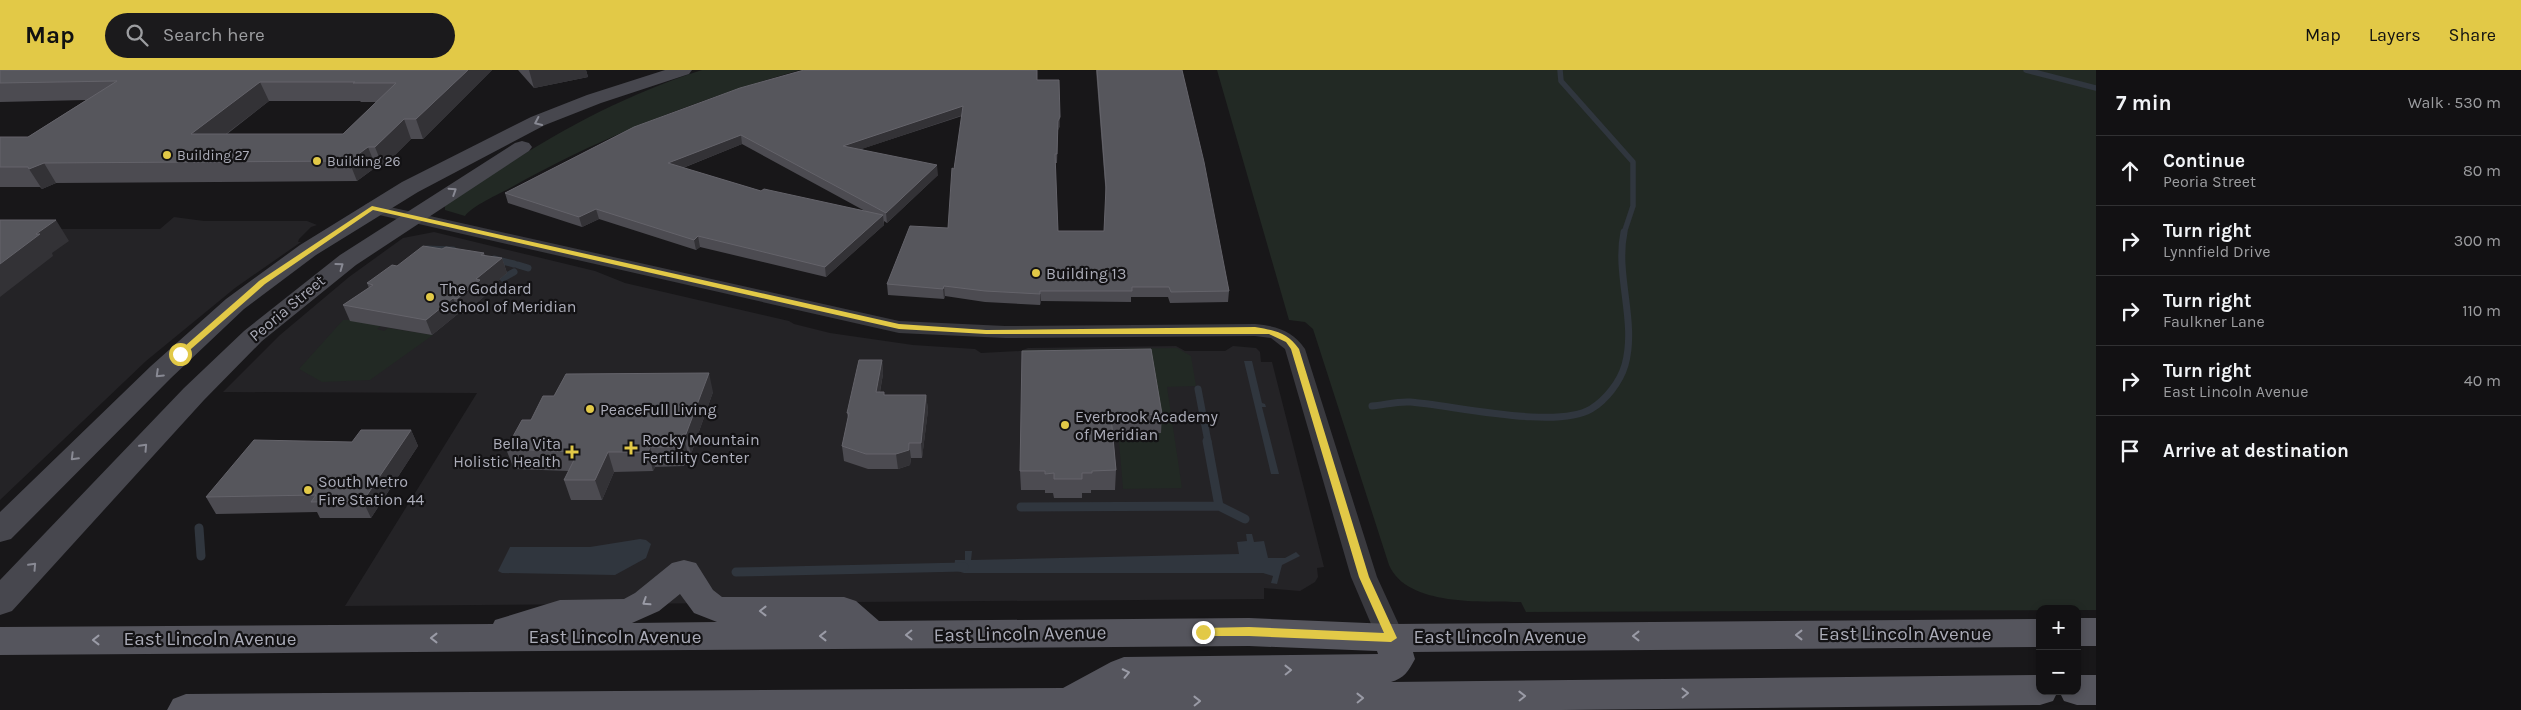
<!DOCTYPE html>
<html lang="en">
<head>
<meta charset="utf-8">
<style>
  body { margin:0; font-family:Karla,sans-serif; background:#1b1a1c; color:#f1f3f6 }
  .controls { position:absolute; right:15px; bottom:15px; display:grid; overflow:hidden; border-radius:10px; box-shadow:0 2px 8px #0003 }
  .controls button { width:45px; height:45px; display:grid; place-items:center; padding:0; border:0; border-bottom:1px solid #313133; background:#121113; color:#f1f3f6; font:25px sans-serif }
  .stop { position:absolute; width:15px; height:15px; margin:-11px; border:4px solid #e2c947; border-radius:50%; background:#fff }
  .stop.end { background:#e2c947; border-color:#fff; box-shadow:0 1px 5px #0008 }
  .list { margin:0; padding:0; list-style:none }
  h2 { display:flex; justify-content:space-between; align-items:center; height:65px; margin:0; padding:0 20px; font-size:21px }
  h2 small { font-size:16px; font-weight:400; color:#9c9da0 }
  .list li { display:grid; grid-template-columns:32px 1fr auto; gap:15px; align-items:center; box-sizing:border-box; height:70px; padding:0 20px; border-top:1px solid #313133 }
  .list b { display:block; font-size:19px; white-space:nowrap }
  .list p { margin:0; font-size:16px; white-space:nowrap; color:#9c9da0 }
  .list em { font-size:16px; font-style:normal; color:#9c9da0 }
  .icon { flex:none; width:28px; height:28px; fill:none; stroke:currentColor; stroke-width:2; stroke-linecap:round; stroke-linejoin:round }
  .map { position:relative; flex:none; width:2096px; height:640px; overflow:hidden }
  header { display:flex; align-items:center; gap:30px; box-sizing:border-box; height:70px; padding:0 25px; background:#e2c947; color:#111 }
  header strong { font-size:24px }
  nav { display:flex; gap:28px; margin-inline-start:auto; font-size:18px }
  .search { width:350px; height:45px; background:#1b1a1c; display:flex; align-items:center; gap:12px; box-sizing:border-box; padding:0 18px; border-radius:28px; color:#9c9da0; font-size:19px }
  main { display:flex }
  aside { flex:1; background:#121113 }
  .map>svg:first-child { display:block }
  .built { fill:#242326 }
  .green { fill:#222924 }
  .water { fill:#30363e }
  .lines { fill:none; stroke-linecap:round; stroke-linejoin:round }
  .stream-far2 { stroke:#30363e; stroke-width:5.5 }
  .stream-far1 { stroke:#30363e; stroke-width:7 }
  .stream { stroke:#30363e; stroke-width:9 }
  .minor { fill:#39393e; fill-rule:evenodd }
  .secondary { fill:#47474e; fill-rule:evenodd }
  .primary { fill:#55555d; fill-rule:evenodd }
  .wall { fill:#4c4b51; fill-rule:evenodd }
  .shaded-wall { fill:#333236 }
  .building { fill:#56565c; stroke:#64636a; fill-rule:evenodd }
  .oneway { stroke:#888993 }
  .oneway2 { stroke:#9a9ba6 }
  .route { fill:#e2c947 }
  .poi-dot { fill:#e2c947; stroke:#131214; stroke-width:2 }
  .labels { text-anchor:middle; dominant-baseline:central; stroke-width:4.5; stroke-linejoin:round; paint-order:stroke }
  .far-poi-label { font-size:14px; fill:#abacb8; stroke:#131214; text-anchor:start }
  .poi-label { font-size:16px; fill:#abacb8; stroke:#131214; text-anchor:start }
  .street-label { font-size:16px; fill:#abacb8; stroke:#131214 }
  .near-street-label { font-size:19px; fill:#abacb8; stroke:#131214 }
</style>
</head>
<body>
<header>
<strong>Map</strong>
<div class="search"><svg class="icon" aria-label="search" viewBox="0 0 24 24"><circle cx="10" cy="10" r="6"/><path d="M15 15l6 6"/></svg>Search here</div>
<nav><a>Map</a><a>Layers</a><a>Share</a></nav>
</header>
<main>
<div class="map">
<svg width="2096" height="640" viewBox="0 0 2096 640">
  <rect width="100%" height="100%" fill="#181719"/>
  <!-- built -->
  <path class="built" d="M174,147L204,151H307L317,155L311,157L299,169L298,172H301L235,218L146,291L0,430V164L8,159H160Z
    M434,162L595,201L625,213L789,251L794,254L830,263L913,275L975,279L981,283L1020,281L1028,278L1176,276L1185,281H1225L1233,276L1256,278L1260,282L1261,292H1272L1324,497L1317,498L1318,507L1315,512L1300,521L1264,518V529L345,536L477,323L223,322L280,265L349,207L403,168Z"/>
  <!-- green -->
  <path class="green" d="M702,0H800C699,29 602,66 510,118C499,124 472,136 465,146L445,140V135C531,78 603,32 702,0Z
    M1217,0H2096V540L1526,542L1521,532C1484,531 1407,537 1389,495L1313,259L1305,252L1289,250Z
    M343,250H352L381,256L377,259L384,261L388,258L433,265L370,310L322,312L299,299Z
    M1177,278L1191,286L1196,316L1167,317L1182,418L1123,419L1116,337L1023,296V280Z"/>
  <!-- water -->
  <path class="water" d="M1244,291H1252L1262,333L1265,334L1266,337H1262L1279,404H1271Z
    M1246,464H1252L1254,472L1264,471L1268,488H1285L1296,482L1300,486L1282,495L1277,514L1271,513L1273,506L1263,503H964L954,500L955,490H965V481H972L971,490L1239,484L1237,472L1247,471Z
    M640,469L646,470L651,474L646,488L615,505L502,503L498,501L510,477H590Z"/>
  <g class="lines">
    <!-- stream-far2 -->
    <path class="stream-far2" d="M1560,0L1561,11L1633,92V136L1624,163
      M2026,0L2096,18"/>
    <!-- stream-far1 -->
    <path class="stream-far1" d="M427,179L453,180
      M494,189L514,194
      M518,195L528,198
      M503,208L514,202
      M1198,319L1208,372
      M1372,336C1384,335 1398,331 1410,332C1452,335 1556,360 1591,339C1606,330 1620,312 1625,295C1637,252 1615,205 1624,162"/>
    <!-- stream -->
    <path class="stream" d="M1207,371L1219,436
      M1021,437L1219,436L1245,449
      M199,458L201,486
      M736,502L964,497"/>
    <!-- minor -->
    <path class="minor" d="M372,133L899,251L1005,256L1255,254C1277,256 1293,261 1305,279L1377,507L1405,568L1401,576L1391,579L1381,576L1377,568L1351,507L1285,279L1271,268L1255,266L1005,268L899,263L366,142L364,138L366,134Z"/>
    <!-- secondary -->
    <path class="secondary" d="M665,0H692L689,4L601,33L545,55L418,122L316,185L244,239L171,308L11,469L0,472V442L151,296L226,229L300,175L402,112L531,47L587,25Z
      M522,71L529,73L532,77L529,81L356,195L262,271L204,330L12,541L0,545V510L184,318L244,261L340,185L515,73Z"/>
    <!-- primary -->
    <path class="primary" d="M684,490L696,493L713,520L722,527H844L856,531L879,551L1249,548L1391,554L2040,549V577L1413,582L1415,589C1408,602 1404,608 1391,612L2040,605V621H2058L2053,631L2040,635L1562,640H167L173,629L186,624L1063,618L1111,592L1124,587L1378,584L1377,581L1249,576L0,585V557L493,554L495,550L560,530L624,529L635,523L672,493ZM680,524L694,543L717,552L632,553L659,541Z
      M2077,548H2096V576H2077Z
      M2077,605H2096V635H2077L2064,631L2059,621H2077Z"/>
  </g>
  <!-- wall -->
  <path class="wall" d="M0,0H492L423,69H411L383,97H376L357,111L56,113L42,119L40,117H0V67H28L86,30L0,32ZM269,31H360L361,32H376L343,64H227Z
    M518,0H586L588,7L534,18Z
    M1096,0H1182L1229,221L1228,232L1170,233L1168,227H1131V232L1041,231L1040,235L985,232L945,226L944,229L888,225L887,214L948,158L954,99L962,46L861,79L938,105L887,153L884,151V155L826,207L700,177L696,180L599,149L582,157L508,133L505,123L634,57L1037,10L1060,56L1058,60L1057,93H1055L1058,161H1104L1106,127ZM742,74L865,141L761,121L683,98Z
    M442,179L484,183L485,186L502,188L507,203L485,222L486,225L463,244L459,243L432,265L350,251L343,235L369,218L367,213L397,196Z
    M1151,279L1162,344L1161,363L1113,365L1116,400L1115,420H1091V423H1082V428H1054L1053,423H1045V420H1021L1020,401Z
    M882,290L883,304L880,322L885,325H926L928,340L922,388H911L910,395L898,399H868L844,391L842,376L848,348L847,343Z
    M713,322L691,384H688L684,396L655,397L653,401L614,402L602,430H571L564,410L569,401L514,399L506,379L531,350Z
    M411,360L418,376L371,448H320L317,442L216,444L206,427L352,372Z"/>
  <!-- shaded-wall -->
  <path class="shaded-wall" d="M468,0H492L423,69L416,49Z
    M529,0H586L588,7L534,18Z
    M260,12L269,31L201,83L191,64Z
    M963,36V45L844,85L843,76Z
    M1060,47V56L1058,60L1057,93L1058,51Z
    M404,49L411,69L383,97L375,77Z
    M741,65L742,74L670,103L668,93Z
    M368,77L376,97L357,111L349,91Z
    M44,93L56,113L42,119L29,99Z
    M937,95L938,105L887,153L886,143Z
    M596,139L599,149L582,157L579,147Z
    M883,145L884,155L826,207L825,197Z
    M56,150L69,171L52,183L53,186L0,227V194L36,164Z
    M698,166L700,177L696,180L694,170Z
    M502,188L507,203L485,222L486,225L463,244L457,229L476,209Z
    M944,216L945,226L944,229L943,219Z
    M1040,221L1041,231L1040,235Z
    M453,228L459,243L432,265L426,250Z
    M882,290L883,304L877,337L876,322Z
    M709,303L713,322L691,384L686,364Z
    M926,325L928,340L922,388L921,373Z
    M411,360L418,376L371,448L363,431Z
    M683,364L688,384L684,396L679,377Z
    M909,373L911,388L910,395L898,399L896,384Z
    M650,377L655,397L653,401L648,382Z
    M608,382L614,402L602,430L595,410Z"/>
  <!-- building -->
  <path class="building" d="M0,0H468L416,49H404L375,77H368L349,91L44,93L29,99L28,97H0V67H28L117,11L0,13ZM260,12H355L353,13H396L343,64H191Z
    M804,0H1037V10H1059L1060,47L1058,51L1057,84H1055L1058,161H1104L1106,117L1097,0H1182L1204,92L1229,221L1171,222L1169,217H1132V221H1040V224L985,221L944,216L943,219L887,214L910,156L948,158L952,98L954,99L963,36L843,76L937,95L886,143L741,65L668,93L761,121L764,119L883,145L825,197L698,166L694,170L596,139L579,147L505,123L634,57L740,18Z
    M0,150H56L36,164H40L0,194Z
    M423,176L442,179L446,177L484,183L481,185L502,188L476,209L480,210L457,229L453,228L426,250L343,235L373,215L367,213L392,195L397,196Z
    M1151,279L1162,344L1111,346L1116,400L1092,401V403H1082V409H1054V403L1045,404V401H1020L1022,281Z
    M859,290H882L876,322H884V325H926L921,373H909V380L896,384H866L842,376L849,343H847Z
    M709,303L686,364H683L679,377H650L648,382H608L595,410H564L578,382L506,379L522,350H531L543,326H554L566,304Z
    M361,360H411L363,431L311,432L316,425L206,427L254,370L352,372Z"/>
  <!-- one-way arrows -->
  <defs><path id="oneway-chevron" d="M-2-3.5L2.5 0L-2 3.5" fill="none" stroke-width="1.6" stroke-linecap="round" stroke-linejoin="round" transform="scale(1.25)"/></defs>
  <g class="oneway">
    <use href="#oneway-chevron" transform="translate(538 52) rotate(155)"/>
    <use href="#oneway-chevron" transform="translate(453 121) rotate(-33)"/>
    <use href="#oneway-chevron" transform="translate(340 196) rotate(-36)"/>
    <use href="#oneway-chevron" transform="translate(159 304) rotate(136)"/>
    <use href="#oneway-chevron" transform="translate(144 377) rotate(-47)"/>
    <use href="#oneway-chevron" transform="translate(74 387) rotate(135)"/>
    <use href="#oneway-chevron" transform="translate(33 496) rotate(-47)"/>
  </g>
  <g class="oneway2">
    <use href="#oneway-chevron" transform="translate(646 532) rotate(147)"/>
    <use href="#oneway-chevron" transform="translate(763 541) rotate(180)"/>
    <use href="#oneway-chevron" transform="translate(909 565) rotate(179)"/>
    <use href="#oneway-chevron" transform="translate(1799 565) rotate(180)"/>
    <use href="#oneway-chevron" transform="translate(823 566) rotate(180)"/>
    <use href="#oneway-chevron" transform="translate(1636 566) rotate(180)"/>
    <use href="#oneway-chevron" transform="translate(434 568) rotate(180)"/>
    <use href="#oneway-chevron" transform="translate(96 570) rotate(180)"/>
    <use href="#oneway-chevron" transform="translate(1288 600) rotate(-1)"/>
    <use href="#oneway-chevron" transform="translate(1126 603) rotate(-12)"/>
    <use href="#oneway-chevron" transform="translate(1685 623) rotate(-1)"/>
    <use href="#oneway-chevron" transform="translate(1522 626) rotate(-1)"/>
    <use href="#oneway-chevron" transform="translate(1360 628) rotate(-1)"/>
    <use href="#oneway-chevron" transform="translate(1197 631) rotate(-1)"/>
  </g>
  <!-- route -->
  <path class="route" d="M372,136L899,254L986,260L1255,257C1274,260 1288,263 1299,279L1369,507L1397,568L1391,572L1249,566H1203L1198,562L1203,558L1249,557L1384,563L1359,507L1291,279L1286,272L1269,264H986L899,259L373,140L265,214L183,286H177V283L259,211Z"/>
  <!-- markers -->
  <g class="poi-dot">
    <circle cx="167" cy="85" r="5"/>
    <circle cx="317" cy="91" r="5"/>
    <circle cx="1036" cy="203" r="5"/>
    <circle cx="430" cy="227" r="5"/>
    <circle cx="590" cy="339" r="5"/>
    <circle cx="1065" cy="355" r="5"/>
    <path d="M628.5 370.5h5v5h5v5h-5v5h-5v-5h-5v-5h5z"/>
    <path d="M569.5 374.5h5v5h5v5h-5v5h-5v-5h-5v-5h5z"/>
    <circle cx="308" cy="420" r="5"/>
  </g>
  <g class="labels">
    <!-- far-poi labels -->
    <g class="far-poi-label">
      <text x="177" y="85">Building 27</text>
      <text x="327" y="91">Building 26</text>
    </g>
    <!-- poi labels -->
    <g class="poi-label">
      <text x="1046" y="203">Building 13</text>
      <text x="440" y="218">The Goddard<tspan x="440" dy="18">School of Meridian</tspan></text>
      <text x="600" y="339">PeaceFull Living</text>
      <text x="1075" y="346">Everbrook Academy<tspan x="1075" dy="18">of Meridian</tspan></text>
      <text x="642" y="369">Rocky Mountain<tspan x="642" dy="18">Fertility Center</tspan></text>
      <text x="561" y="373" text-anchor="end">Bella Vita<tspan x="561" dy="18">Holistic Health</tspan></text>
      <text x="318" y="411">South Metro<tspan x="318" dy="18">Fire Station 44</tspan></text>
    </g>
    <!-- street labels -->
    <g class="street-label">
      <text transform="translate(287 238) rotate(-40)">Peoria Street</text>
    </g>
    <!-- near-street labels -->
    <g class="near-street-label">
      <text transform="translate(1020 564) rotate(-1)">East Lincoln Avenue</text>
      <text x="1905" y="564">East Lincoln Avenue</text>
      <text x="615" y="567">East Lincoln Avenue</text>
      <text x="1500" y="567">East Lincoln Avenue</text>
      <text x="210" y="569">East Lincoln Avenue</text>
    </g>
  </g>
</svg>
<div class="controls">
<button>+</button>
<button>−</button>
</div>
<div class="stop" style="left:180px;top:284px"></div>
<div class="stop end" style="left:1203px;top:562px"></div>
</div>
<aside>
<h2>7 min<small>Walk · 530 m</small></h2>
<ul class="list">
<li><svg class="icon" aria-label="ahead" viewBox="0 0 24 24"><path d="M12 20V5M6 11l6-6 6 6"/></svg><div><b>Continue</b><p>Peoria Street</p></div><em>80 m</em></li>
<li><svg class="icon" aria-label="right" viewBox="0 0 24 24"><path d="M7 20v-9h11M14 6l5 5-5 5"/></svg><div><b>Turn right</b><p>Lynnfield Drive</p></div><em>300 m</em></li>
<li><svg class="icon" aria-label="right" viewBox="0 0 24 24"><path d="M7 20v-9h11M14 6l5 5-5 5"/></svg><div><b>Turn right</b><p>Faulkner Lane</p></div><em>110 m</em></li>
<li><svg class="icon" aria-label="right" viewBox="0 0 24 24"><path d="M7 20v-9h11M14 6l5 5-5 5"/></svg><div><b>Turn right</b><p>East Lincoln Avenue</p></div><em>40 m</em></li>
<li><svg class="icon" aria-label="arrive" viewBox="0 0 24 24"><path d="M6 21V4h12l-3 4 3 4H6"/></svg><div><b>Arrive at destination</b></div></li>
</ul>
</aside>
</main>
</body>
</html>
